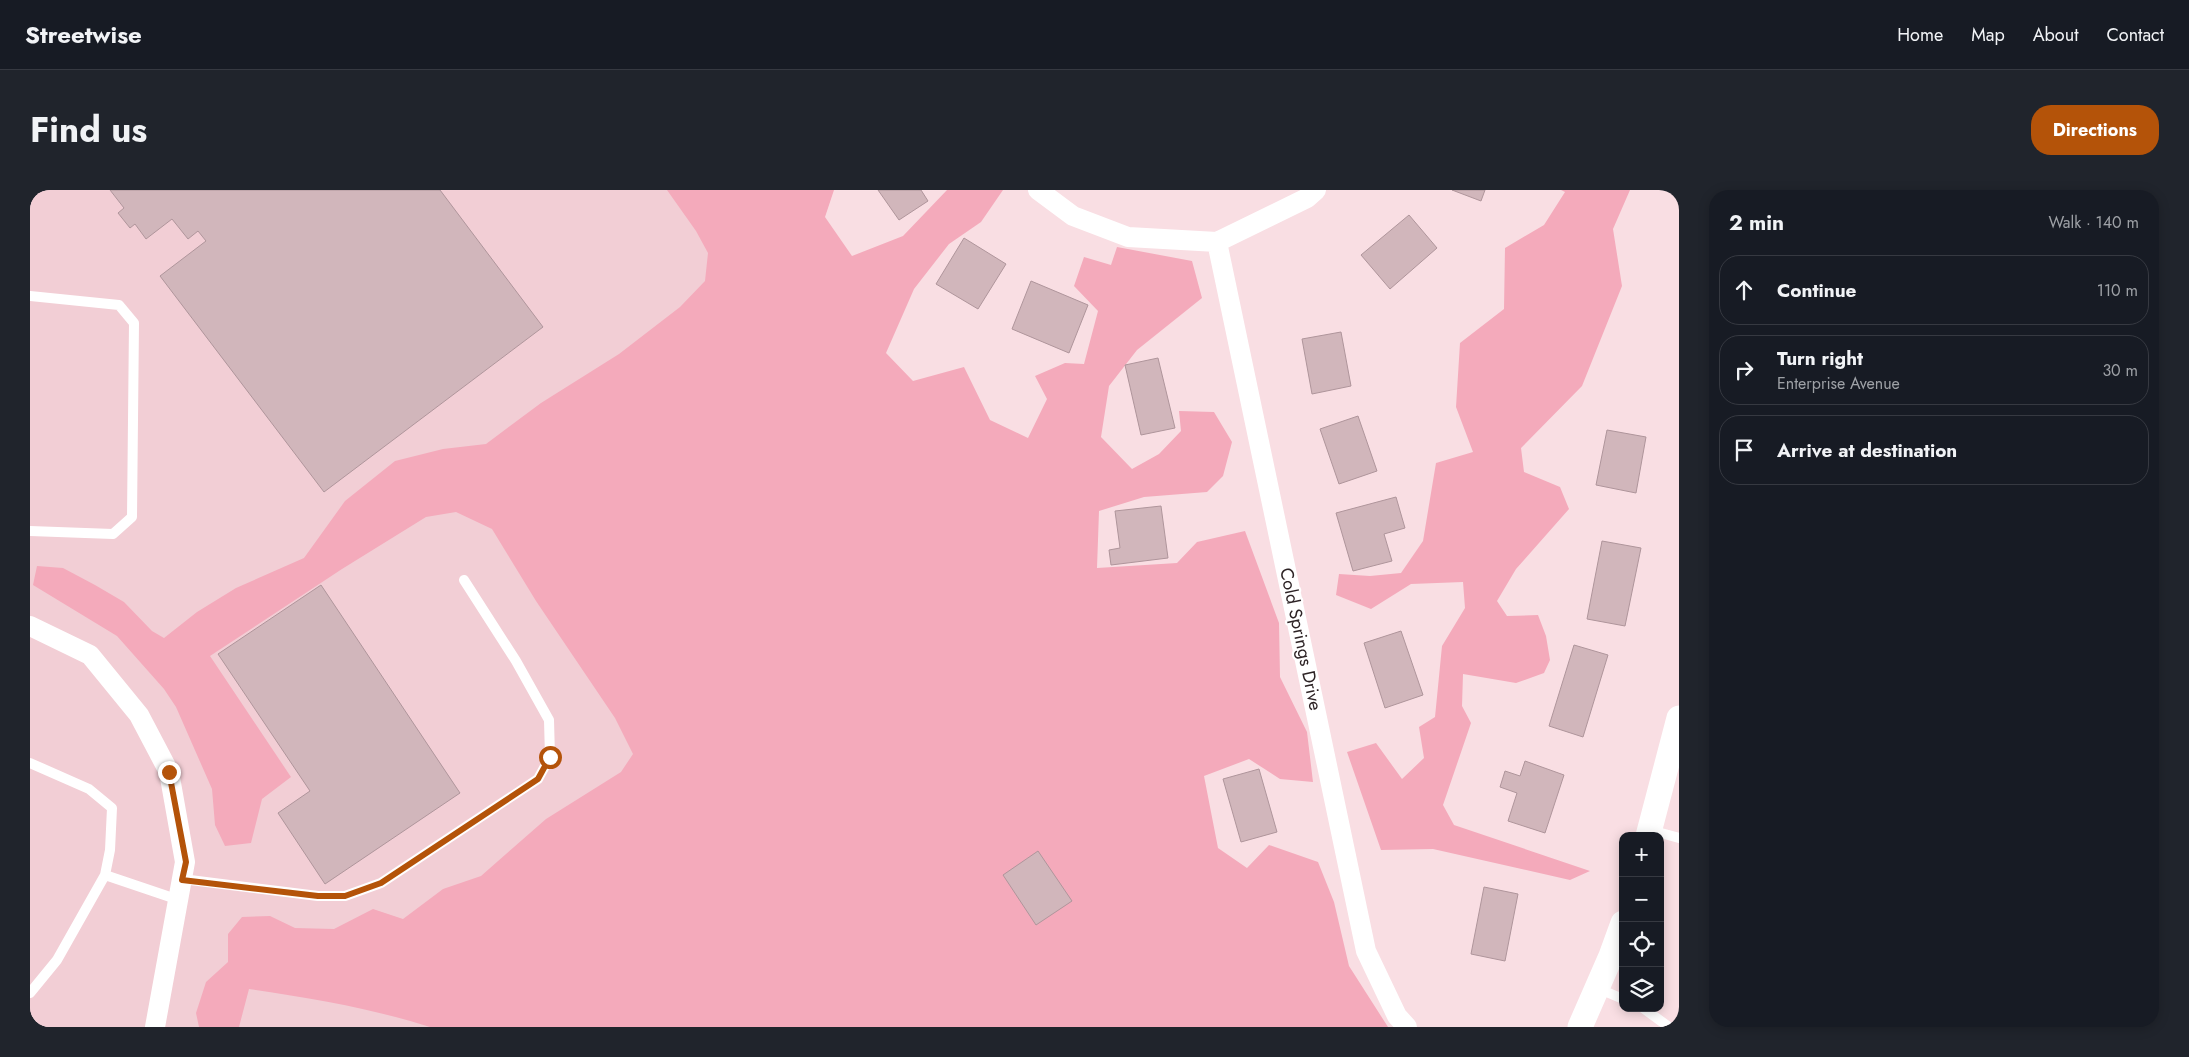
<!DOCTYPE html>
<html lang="en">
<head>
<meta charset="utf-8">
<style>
  body { margin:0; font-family:Jost,sans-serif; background:#20242c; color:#f1f3f6 }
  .controls { position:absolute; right:15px; bottom:15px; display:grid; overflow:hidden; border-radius:10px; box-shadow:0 2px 12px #0003 }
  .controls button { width:45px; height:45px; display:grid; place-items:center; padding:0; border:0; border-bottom:1px solid #363941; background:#171b24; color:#f1f3f6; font:25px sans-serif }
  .stop { position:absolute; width:15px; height:15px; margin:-11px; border:4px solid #b45309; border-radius:50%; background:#fff }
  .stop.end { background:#b45309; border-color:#fff; box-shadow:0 1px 5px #0008 }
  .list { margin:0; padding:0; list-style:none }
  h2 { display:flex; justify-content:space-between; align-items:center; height:65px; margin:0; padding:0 20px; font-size:21px }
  h2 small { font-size:16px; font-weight:400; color:#9ea1a6 }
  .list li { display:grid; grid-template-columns:32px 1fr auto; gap:15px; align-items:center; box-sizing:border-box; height:70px; margin:0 10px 10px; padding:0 10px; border:1px solid #363941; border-radius:20px }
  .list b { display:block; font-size:19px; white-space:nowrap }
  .list p { margin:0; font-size:16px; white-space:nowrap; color:#9ea1a6 }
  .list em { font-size:16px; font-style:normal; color:#9ea1a6 }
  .icon { flex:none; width:28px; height:28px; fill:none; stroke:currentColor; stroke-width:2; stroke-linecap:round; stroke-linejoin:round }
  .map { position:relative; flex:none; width:1649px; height:837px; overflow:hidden; border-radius:20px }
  header { display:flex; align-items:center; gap:30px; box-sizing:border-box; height:70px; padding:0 25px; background:#171b24; border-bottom:1px solid #363941 }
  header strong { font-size:24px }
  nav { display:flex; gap:28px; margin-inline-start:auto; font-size:18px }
  .intro { display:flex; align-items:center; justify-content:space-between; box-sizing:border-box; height:120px; padding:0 30px }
  h1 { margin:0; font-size:35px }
  .button { padding:12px 22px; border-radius:20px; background:#b45309; color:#fff; font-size:18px; font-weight:700 }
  main { display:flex; gap:30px; padding:0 30px }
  aside { flex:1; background:#171b24; border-radius:20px; box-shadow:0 2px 12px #0003 }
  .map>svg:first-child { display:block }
  .built { fill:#f2ced5 }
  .green { fill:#f4aabb }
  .building { fill:#d1b6bb; stroke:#af959b }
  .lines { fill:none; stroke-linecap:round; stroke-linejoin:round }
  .service { stroke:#fff; stroke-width:10 }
  .minor { stroke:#fff; stroke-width:20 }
  .tertiary { stroke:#fff; stroke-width:25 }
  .route { stroke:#b45309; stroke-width:6 }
  .labels { text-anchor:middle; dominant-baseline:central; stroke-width:4.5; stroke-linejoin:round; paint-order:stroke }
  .street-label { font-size:18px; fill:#2d2325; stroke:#fff }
</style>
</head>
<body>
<header>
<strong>Streetwise</strong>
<nav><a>Home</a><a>Map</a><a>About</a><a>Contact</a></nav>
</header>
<div class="intro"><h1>Find us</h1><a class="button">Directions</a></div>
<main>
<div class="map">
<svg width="1649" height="837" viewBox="0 0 1649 837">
  <rect width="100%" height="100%" fill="#f9dee3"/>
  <!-- built -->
  <path class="built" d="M0,0H682L659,587L644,837H0Z"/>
  <!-- green -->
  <path class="green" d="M637,0H804L795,27L822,66L873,46L917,0H973L951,32L919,54L884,99L856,163L883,191L934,177L960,230L998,248L1017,209L1005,186L1035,173L1054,174L1068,121L1044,96L1054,67L1081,75L1087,57L1162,71L1172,108L1107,160L1079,196L1071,247L1102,279L1129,264L1151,241L1149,221L1184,222L1202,252L1193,286L1177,302L1114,307L1069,321L1067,378L1147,373L1167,352L1215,341L1249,433L1250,487L1277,542L1283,592L1250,589L1219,569L1174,586L1188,658L1217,678L1239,655L1288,672L1304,712L1319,776L1358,837H400C341,818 280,808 219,799L209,837H169L166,823L176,792L198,772V744L212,727L240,726L265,738L304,739L343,719L373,729L413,699L451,686L516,629L591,582L603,564L585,528L506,411L462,339L426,322L396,327L312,379L180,466L261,587L232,609L221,653L195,656L185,635L182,599L146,517L134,499L87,446L3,395L7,376L33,378L65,395L94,412L122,441L134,448L167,422L206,398L274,368L315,311L365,271L413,259L456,254L511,213L589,164L650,117L675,91L678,63L666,41Z
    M1531,0H1600L1583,39L1592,96L1552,196L1491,258L1494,282L1530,297L1539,319L1486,379L1467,411L1477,426L1508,425L1516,446L1520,470L1514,483L1486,493L1433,484L1432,516L1441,533L1413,615L1424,635L1560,681L1540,690L1403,659L1351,660L1317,562L1346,553L1372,589L1394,568L1389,537L1405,527L1412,456L1435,418L1433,392L1381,394L1341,419L1306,405L1309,384L1340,386L1371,383L1393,351L1406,273L1443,262L1426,217L1430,153L1474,119L1475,58L1514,35L1535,2Z"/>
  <!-- building -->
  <path class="building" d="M80,0H410L513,137L294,302L130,86L176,51L168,41L158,49L142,29L116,49L105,34L100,38L88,23L94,18Z
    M848,0H891L898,11L869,30Z
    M1422,0H1455L1451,11Z
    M1379,25L1407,58L1360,99L1331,65Z
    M934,48L976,74L948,119L906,94Z
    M1001,91L1058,115L1039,163L982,139Z
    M1311,142L1321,196L1282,204L1272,149Z
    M1128,168L1145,238L1111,245L1095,175Z
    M1328,226L1347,281L1309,294L1290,239Z
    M1577,240L1616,247L1606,303L1566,295Z
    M1366,307L1375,338L1354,344L1362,371L1323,381L1306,323Z
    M1131,316L1138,368L1081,375L1079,360L1090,358L1085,321Z
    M1572,351L1611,358L1595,436L1557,429Z
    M291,395L430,603L295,694L248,623L280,601L188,464Z
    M1371,441L1393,505L1355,518L1334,453Z
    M1544,455L1578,465L1553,547L1519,536Z
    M1495,571L1534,585L1515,643L1478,631L1487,603L1470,597L1475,581L1490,586Z
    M1229,579L1247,642L1211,652L1193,589Z
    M1008,661L1042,711L1006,735L973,685Z
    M1454,697L1488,704L1475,771L1441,764Z"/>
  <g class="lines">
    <!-- service -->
    <path class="service" d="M0,106L89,115L104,133L102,327L83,344L0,341
      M0,573L59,599L82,618L80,660L75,685L149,710
      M1620,640L1649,648
      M152,689L288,706H315L351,693L508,589L520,567L519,530L486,471L434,390
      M1567,798L1593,809
      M0,803L27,770L75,685
      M1613,818L1639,837"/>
    <!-- minor -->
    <path class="minor" d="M1008,0L1043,26L1098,47L1187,52L1277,8L1286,0
      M1187,52L1336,761L1367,826L1377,837
      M0,436L60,465L109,525L139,582L155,672L125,837"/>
    <!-- tertiary -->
    <path class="tertiary" d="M1618,646L1649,528
      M1550,837L1581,766L1593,733"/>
  </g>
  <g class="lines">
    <!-- route -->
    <path class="route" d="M139,582L156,672L152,690L288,706H315L351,693L508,589L520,567"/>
  </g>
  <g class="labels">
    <!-- street labels -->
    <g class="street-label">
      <text transform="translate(1271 449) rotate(78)">Cold Springs Drive</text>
    </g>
  </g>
</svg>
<div class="controls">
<button>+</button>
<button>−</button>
<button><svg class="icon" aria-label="locate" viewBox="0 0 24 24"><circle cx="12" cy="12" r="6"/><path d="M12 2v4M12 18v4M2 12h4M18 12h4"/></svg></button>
<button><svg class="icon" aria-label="layers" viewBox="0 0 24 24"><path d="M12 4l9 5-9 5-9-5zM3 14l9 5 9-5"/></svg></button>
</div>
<div class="stop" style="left:520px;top:567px"></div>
<div class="stop end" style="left:139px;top:582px"></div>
</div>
<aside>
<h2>2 min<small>Walk · 140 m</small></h2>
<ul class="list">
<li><svg class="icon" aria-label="ahead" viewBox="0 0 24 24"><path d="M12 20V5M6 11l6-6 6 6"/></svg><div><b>Continue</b></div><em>110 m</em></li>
<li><svg class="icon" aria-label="right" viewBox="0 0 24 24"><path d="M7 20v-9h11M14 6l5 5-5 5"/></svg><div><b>Turn right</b><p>Enterprise Avenue</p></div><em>30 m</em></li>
<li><svg class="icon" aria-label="arrive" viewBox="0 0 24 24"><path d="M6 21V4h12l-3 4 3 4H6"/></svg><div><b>Arrive at destination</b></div></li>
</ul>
</aside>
</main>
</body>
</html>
